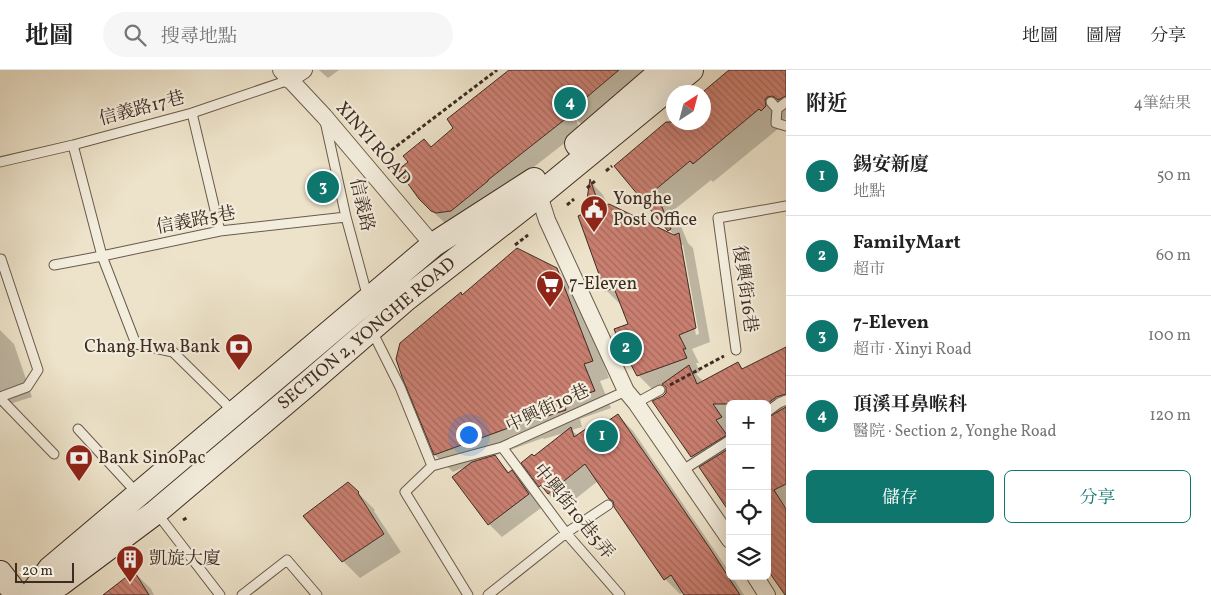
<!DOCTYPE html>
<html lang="zh-TW">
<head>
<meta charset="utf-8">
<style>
  body { margin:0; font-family:Vollkorn,"Noto Serif TC",serif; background:#f6f6f6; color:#222 }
  .controls { position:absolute; right:15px; bottom:15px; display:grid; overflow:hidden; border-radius:8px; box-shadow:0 5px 20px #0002 }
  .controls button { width:45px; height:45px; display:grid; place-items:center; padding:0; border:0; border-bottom:1px solid #e0e0e0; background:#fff; color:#222; font:25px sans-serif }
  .compass { position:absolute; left:666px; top:15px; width:45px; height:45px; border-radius:50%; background:#fff; box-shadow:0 5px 20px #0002; rotate:36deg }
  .scale { position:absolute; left:15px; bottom:12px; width:59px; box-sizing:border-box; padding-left:5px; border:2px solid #3e2c22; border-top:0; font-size:14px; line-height:18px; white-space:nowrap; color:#3e2c22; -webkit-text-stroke:4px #f3eddd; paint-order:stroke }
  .you { position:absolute; left:468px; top:364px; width:18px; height:18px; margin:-12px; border:4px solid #fff; border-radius:50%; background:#1a73e8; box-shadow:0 0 0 8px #1a73e833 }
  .badge { display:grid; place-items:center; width:32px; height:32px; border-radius:50%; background:#0f766e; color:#fff; font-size:16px; font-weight:700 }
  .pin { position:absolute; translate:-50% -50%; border:2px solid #fff; box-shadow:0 1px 5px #0006 }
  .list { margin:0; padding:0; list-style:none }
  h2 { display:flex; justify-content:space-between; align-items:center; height:65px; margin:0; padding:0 20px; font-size:21px }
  h2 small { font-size:16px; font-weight:400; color:#767676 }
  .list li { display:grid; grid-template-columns:32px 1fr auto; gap:15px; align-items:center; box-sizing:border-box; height:80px; padding:0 20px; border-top:1px solid #e0e0e0 }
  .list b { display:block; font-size:19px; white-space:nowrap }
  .list p { margin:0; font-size:16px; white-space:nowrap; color:#767676 }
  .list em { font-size:16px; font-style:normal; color:#767676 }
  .actions { display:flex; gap:10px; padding:15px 20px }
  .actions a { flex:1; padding:11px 0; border:1px solid #0f766e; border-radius:8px; text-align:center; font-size:18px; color:#0f766e }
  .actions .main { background:#0f766e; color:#fff }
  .icon { flex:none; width:28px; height:28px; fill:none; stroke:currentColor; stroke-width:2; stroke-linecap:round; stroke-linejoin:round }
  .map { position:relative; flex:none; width:786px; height:525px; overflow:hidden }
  header { display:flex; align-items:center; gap:30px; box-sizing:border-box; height:70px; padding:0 25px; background:#fff; border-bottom:1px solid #e0e0e0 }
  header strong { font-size:24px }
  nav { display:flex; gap:28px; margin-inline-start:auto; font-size:18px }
  .search { width:350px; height:45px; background:#f6f6f6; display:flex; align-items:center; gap:12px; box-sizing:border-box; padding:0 18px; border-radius:28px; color:#767676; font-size:19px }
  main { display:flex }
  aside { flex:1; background:#fff }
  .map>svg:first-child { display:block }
  .shadow { fill:#0003; fill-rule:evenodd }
  .building { fill:url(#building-back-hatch); stroke:#3e2c22 }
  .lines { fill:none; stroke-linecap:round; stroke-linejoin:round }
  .lane-casing { stroke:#6a5a4c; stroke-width:11 }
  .street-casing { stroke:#6a5a4c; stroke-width:18 }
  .secondary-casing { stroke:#3e2c22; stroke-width:26 }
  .path { stroke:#3e2c22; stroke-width:3; stroke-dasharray:4 2.5; stroke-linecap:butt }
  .lane { stroke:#f3eddd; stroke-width:9 }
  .street { stroke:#f3eddd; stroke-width:16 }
  .secondary { stroke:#f3eddd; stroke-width:24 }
  .labels { text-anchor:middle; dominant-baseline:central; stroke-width:4.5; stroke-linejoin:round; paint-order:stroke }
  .street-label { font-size:18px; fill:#3e2c22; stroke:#f3eddd }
  .poi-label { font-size:18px; fill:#3e2c22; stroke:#f3eddd; text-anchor:start }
</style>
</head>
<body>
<header>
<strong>地圖</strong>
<div class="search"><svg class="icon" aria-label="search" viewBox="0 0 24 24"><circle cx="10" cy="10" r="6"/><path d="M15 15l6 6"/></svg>搜尋地點</div>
<nav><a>地圖</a><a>圖層</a><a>分享</a></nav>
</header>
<main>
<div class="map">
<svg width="786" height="525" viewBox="0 0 786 525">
  <defs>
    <pattern id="building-back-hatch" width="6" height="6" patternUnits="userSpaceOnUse" patternTransform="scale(1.25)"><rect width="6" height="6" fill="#c97f70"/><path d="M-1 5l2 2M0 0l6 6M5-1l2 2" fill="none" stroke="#a5685c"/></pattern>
  </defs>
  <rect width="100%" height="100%" fill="#ede3ca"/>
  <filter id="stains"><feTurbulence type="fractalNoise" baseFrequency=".004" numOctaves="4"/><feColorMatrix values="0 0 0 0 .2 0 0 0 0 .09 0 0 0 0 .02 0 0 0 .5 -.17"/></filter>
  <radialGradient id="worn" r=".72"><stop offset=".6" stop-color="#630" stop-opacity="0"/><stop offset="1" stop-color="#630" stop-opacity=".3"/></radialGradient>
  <!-- shadow -->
  <path class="shadow" d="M319,0H339L328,8Z
    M512,0H646L582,55L576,49L580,61L499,124L445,153L433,142L431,78L455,59Z
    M729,0H786V48L784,51L785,56L781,60L779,58L713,112L711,110L674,140L688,173L693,178L710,272L692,279L699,293H696L700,302L696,304L704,312L738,294L744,300L786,278V525L767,497V334H730V441L702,397L692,386L654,332L664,326L667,323V318L664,315L652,319L638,305L630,255L620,234L606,220L587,144L591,112L603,125L608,136L676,167L615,97L674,48V52H704V23L725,6L724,4ZM680,175H683L699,264L696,265Z
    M556,199L574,217L609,308L600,311L611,338L580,349L582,357L572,360L578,366L603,356L618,345L633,361L726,497L730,502V506H732L744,525H685L683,522L680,524L665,509L614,433L609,428L598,411L564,438L555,431L540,416L523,393L534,388L567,362L544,369L543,368L494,386L510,403L512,402L525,415L541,438L502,467L489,454L465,397L453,402L435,385L403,306L463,226Z
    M0,260L14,274L32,327L0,337Z
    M348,413L375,440L374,441L401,482L360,508L343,491Z
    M134,502L151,519L154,525H105Z"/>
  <!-- building -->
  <path class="building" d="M509,0H619L568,43L565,39L568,47L488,110V111L451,141L436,143L431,141L419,129L398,100L408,92L403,86L424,69L431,77L453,58L447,49Z
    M729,0H786V26L778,30L773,26L767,27L765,30L766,36L761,41L759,39L693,94L690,91L655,120L671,159L668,161L614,96L666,52H704V21Z
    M590,109L600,138L609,134L674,165L679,163L696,258L679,265L686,279H683L687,288L637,306L620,274L614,259L628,254L614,218L605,221L578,146L585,143Z
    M517,178L557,198L593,291L584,294L595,321L564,331L566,340L526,353L525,352L434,385L402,307L396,289L400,273L461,222L462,225Z
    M786,277V324L776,327L767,334H713L722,347L716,350L727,365L691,387L652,331L663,326L666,323V317L662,314L689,295L697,314L738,292L742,299Z
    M786,337V414L774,420L786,439V525H785L767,499V348Z
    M618,344L711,480L740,525H684L671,505L664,510L614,437L613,431L609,429L585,394L548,424L541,415L539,417L521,393L532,384L534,386L571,357L574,367L599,350L602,355Z
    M730,378V443L699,397Z
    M495,385L508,403L512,400L529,424L488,455L452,407L472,392Z
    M348,412L359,422L358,423L384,464L342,492L303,446Z
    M134,501L149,525H103Z"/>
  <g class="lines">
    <!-- lane casing -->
    <g class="lane-casing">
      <path id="lane" d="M771,32L777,39L776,53L786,56
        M777,39L786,32
        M192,43L220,161
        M325,51L346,147L368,228
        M73,75L102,186L136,274L173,282L234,342
        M0,92L73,75L192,43L289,10
        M54,195L102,186L220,161L346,147
        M371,259L400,317L432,396
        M736,280L718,148L786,136
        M0,327L27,317L38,300L1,189
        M0,328L54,384
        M636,333L660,320
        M767,342L779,333L786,330
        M78,359L137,423
        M502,377L566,463L620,525
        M683,400L730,370
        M156,442L220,525
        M242,525L287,490L317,525
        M468,525L405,422L432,396L502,377L626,321
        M488,525L566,463L608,435"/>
    </g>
    <!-- street casing -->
    <g class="street-casing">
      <path id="street" d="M281,0L324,46L433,175
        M289,10L304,0
        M533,118L539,125L547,150L626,321L636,333L730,470
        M755,506L767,525"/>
    </g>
    <!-- secondary casing -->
    <g class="secondary-casing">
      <path id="secondary" d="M577,74L663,0
        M0,503L17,525
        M31,525L50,499L433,175L534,110
        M40,525L61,513L156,442L304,317L407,228L539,125L691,0"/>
    </g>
    <!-- path -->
    <path class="path" d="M381,88L497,0
      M606,101L612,96
      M587,118L595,111
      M567,135L574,129
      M515,175L528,165
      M670,315L724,286
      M183,450L188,447"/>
    <!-- lane -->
    <use href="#lane" class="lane"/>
    <!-- street -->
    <use href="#street" class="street"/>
    <!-- secondary -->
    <use href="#secondary" class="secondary"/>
  </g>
  <!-- icons -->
  <defs>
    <g id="civic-pin" transform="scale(1.4375)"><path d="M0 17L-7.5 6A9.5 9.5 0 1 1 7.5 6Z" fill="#8f2418" stroke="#f3eddd"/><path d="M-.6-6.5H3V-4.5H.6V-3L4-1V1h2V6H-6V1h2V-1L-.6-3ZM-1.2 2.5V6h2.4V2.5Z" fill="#fff"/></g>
    <g id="supermarket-pin" transform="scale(1.4375)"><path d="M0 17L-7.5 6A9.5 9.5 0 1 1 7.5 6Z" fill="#8f2418" stroke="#f3eddd"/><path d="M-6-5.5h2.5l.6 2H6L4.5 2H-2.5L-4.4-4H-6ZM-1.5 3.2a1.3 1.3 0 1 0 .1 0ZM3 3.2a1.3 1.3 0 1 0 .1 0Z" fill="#fff"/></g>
    <g id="bank-pin" transform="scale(1.4375)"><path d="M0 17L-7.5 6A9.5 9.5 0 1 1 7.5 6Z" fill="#8f2418" stroke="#f3eddd"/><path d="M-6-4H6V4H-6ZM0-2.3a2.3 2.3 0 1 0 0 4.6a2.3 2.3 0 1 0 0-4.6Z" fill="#fff"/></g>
    <g id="building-pin" transform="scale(1.4375)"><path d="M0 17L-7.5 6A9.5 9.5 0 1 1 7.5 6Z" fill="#8f2418" stroke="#f3eddd"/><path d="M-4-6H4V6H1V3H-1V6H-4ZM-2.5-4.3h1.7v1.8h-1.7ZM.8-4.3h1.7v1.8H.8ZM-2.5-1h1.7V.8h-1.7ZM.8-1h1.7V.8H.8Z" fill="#fff"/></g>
  </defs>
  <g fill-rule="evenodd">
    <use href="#civic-pin" x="594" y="139"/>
    <use href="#supermarket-pin" x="550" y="214"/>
    <use href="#bank-pin" x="239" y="277"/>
    <use href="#bank-pin" x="79" y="388"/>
    <use href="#building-pin" x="130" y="489"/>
  </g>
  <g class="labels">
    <!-- street labels -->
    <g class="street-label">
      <text transform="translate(142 39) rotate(-15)">信義路17巷</text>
      <text transform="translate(373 74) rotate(49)">XINYI ROAD</text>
      <text transform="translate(361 135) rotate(77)">信義路</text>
      <text transform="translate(196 151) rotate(-11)">信義路5巷</text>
      <text transform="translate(744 219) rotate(82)">復興街16巷</text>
      <text transform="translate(367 264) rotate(-40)">SECTION 2, YONGHE ROAD</text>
      <text transform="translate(548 339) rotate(-25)">中興街10巷</text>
      <text transform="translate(573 442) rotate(51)">中興街10巷5弄</text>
    </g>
    <!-- poi labels -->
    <g class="poi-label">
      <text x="613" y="129">Yonghe<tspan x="613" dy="21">Post Office</tspan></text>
      <text x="569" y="214">7-Eleven</text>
      <text x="220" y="277" text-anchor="end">Chang Hwa Bank</text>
      <text x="98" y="388">Bank SinoPac</text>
      <text x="149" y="489">凱旋大廈</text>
    </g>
  </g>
  <rect width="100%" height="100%" filter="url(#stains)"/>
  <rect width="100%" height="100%" fill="url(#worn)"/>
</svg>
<div class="controls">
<button>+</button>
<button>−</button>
<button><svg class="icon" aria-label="locate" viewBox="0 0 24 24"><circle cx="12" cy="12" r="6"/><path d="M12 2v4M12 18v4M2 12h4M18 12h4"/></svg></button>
<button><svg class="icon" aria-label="layers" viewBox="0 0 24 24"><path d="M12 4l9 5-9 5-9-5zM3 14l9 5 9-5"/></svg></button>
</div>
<svg class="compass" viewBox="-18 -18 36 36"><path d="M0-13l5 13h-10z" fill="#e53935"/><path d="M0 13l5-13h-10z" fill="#767676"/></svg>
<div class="scale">20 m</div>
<div class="you"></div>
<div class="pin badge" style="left:602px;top:366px">1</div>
<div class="pin badge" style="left:626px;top:278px">2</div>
<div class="pin badge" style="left:323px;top:117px">3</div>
<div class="pin badge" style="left:570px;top:33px">4</div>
</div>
<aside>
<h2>附近<small>4筆結果</small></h2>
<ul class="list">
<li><span class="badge">1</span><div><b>錫安新廈</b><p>地點</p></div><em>50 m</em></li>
<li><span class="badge">2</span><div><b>FamilyMart</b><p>超市</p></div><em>60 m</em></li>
<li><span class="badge">3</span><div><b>7-Εleven</b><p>超市 · Xinyi Road</p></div><em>100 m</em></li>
<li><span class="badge">4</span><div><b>頂溪耳鼻喉科</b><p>醫院 · Section 2, Yonghe Road</p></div><em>120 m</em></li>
</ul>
<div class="actions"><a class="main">儲存</a><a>分享</a></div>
</aside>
</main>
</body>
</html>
